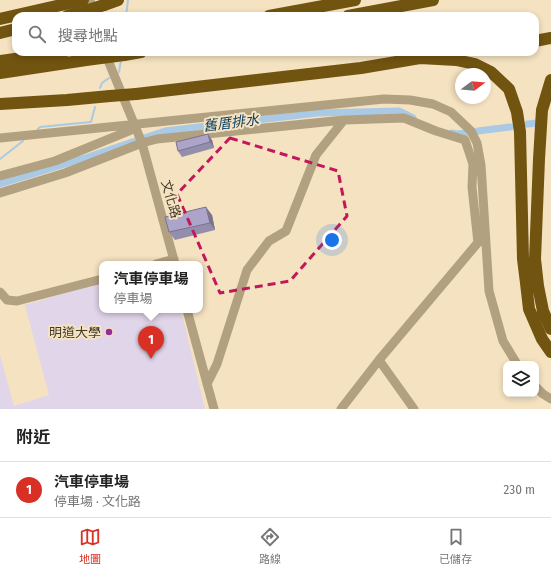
<!DOCTYPE html>
<html lang="zh-TW">
<head>
<meta charset="utf-8">
<style>
  body { margin:0; font-family:"Fira Sans Condensed","Noto Sans TC",sans-serif; background:#f2f2f2; color:#222 }
  .controls { position:absolute; right:12px; bottom:12px; display:grid; overflow:hidden; border-radius:8px; box-shadow:0 2px 6px #0003 }
  .controls button { width:36px; height:36px; display:grid; place-items:center; padding:0; border:0; border-bottom:1px solid #e0e0e0; background:#fff; color:#222; font:20px sans-serif }
  .compass { position:absolute; left:455px; top:68px; width:36px; height:36px; border-radius:50%; background:#fff; box-shadow:0 2px 6px #0003; rotate:74deg }
  .you { position:absolute; left:332px; top:240px; width:14px; height:14px; margin:-10px; border:3px solid #fff; border-radius:50%; background:#1a73e8; box-shadow:0 0 0 6px #1a73e833 }
  .badge { display:grid; place-items:center; width:26px; height:26px; border-radius:50%; background:#d93025; color:#fff; font-size:13px; font-weight:700 }
  .pin { position:absolute; translate:-50% -33px; filter:drop-shadow(0 1px 2px #0008) }
  .pin::after { content:''; position:absolute; top:21px; width:14px; height:12px; background:inherit; clip-path:polygon(0 0,100% 0,50% 100%) }
  .popup { position:absolute; left:99px; top:261px; width:104px; height:52px; box-sizing:border-box; display:grid; place-content:center; border-radius:8px; background:#fff; filter:drop-shadow(0 1px 3px #0005); font-size:13px; white-space:nowrap; color:#767676 }
  .popup b { font-size:15px; color:#222 }
  .popup::after { content:''; position:absolute; left:50%; top:100%; margin-left:-8px; border:8px solid transparent; border-top-color:#fff }
  .list { margin:0; padding:0; list-style:none }
  h2 { display:flex; justify-content:space-between; align-items:center; height:52px; margin:0; padding:0 16px; font-size:17px }
  h2 small { font-size:13px; font-weight:400; color:#767676 }
  .list li { display:grid; grid-template-columns:26px 1fr auto; gap:12px; align-items:center; box-sizing:border-box; height:56px; padding:0 16px; border-top:1px solid #e0e0e0 }
  .list b { display:block; font-size:15px; white-space:nowrap }
  .list p { margin:0; font-size:13px; white-space:nowrap; color:#767676 }
  .list em { font-size:13px; font-style:normal; color:#767676 }
  .icon { flex:none; width:22px; height:22px; fill:none; stroke:currentColor; stroke-width:2; stroke-linecap:round; stroke-linejoin:round }
  .map { position:relative; flex:none; width:551px; height:409px; overflow:hidden }
  .search { position:absolute; background:#fff; box-shadow:0 2px 6px #0003; left:12px; right:12px; top:12px; height:44px; display:flex; align-items:center; gap:10px; box-sizing:border-box; padding:0 14px; border-radius:12px; color:#767676; font-size:15px }
  .sheet { height:108px; background:#fff }
  nav { display:flex; justify-content:space-around; align-items:center; box-sizing:border-box; height:56px; border-top:1px solid #e0e0e0; background:#fff; font-size:11px; color:#767676 }
  nav a { display:grid; justify-items:center; gap:2px }
  nav .on { color:#d93025 }
  .map>svg:first-child { display:block }
  .education { fill:#e1d5e9 }
  .lines { fill:none; stroke-linecap:round; stroke-linejoin:round }
  .stream { stroke:#aac9e4; stroke-width:2 }
  .canal { stroke:#aac9e4; stroke-width:7 }
  .minor { stroke:#b2a180; stroke-width:9 }
  .highway { stroke:#715410; stroke-width:12 }
  .highway-bridge { stroke:#715410; stroke-width:12 }
  .wall { fill:#948ead }
  .shaded-wall { fill:#78748d }
  .building { fill:#aca5c9; stroke:#78748d }
  .marked { fill:none; stroke:#c2185b; stroke-width:3; stroke-dasharray:8 5; stroke-linejoin:round }
  .poi-dot { fill:#942e93; stroke:#f4e2c0; stroke-width:1.5 }
  .labels { text-anchor:middle; dominant-baseline:central; stroke-width:4; stroke-linejoin:round; paint-order:stroke }
  .street-label { font-size:13px; fill:#413a2c; stroke:#f4e2c0 }
  .poi-label { font-size:13px; fill:#413a2c; stroke:#f4e2c0; text-anchor:end }
  .water-label { font-size:14px; font-style:italic; fill:#0b3e62; stroke:#f4e2c0 }
</style>
</head>
<body>
<div class="map">
<svg width="551" height="409" viewBox="0 0 551 409">
  <rect width="100%" height="100%" fill="#f4e2c0"/>
  <!-- education -->
  <path class="education" d="M102,282V310H181L205,409H0V355L14,406L49,395L25,305Z"/>
  <g class="lines">
    <!-- stream -->
    <path class="stream" d="M126,16L128,0
      M119,72L121,60
      M100,88L102,83L109,78
      M38,129L40,127L91,122L95,107
      M0,159L23,141"/>
    <!-- canal -->
    <path class="canal" d="M528,124L537,123
      M478,131L510,127
      M452,133L457,134L466,133
      M0,184L88,157L165,131L317,113L399,111L413,118"/>
    <!-- minor -->
    <path class="minor" d="M90,0L94,16
      M105,53L142,143L175,264
      M0,138L384,99L410,100L433,104L451,112L471,131L477,143L481,165L489,291L503,341L517,364
      M0,176L55,161L136,128
      M0,193L65,173L142,143L157,139L344,120L404,118L436,131L465,140L473,164L472,187L478,243
      M156,264L174,259
      M0,292L7,300L17,301L102,279
      M187,310L214,409
      M379,360L414,409
      M207,384L217,364L247,270L269,241L286,231L316,155L344,120
      M536,387L543,394L551,399
      M341,409L379,360L481,239"/>
    <!-- highway -->
    <path class="highway" d="M104,5L118,0
      M67,16L79,13
      M269,16L355,0
      M348,16L433,0
      M0,19L83,0
      M0,33L16,29
      M535,41L551,38
      M124,55L141,52
      M0,61L64,52
      M0,73L86,60
      M551,80L542,110L539,159L535,259L538,286L543,311L551,329
      M136,94L361,68L420,58L456,60L475,64L491,72L509,89L517,112L520,132L523,259L526,283L529,309L542,339L551,352
      M0,104L67,100L110,96"/>
    <!-- highway-bridge -->
    <path class="highway-bridge" d="M79,13L104,5
      M86,60L124,55
      M110,96L136,94"/>
  </g>
  <!-- wall -->
  <path class="wall" d="M212,140L214,148L182,157L178,151Z
    M212,215L215,230L175,240L169,232Z"/>
  <!-- shaded-wall -->
  <path class="shaded-wall" d="M208,134L212,140L214,148L210,142Z
    M206,207L212,215L215,230L210,223Z"/>
  <!-- building -->
  <path class="building" d="M208,134L210,142L178,151L176,142Z
    M206,207L210,223L169,232L165,217Z"/>
  <!-- marked area -->
  <path class="marked" d="M230,138L338,171L347,216L290,281L220,293L177,194Z"/>
  <!-- markers -->
  <circle class="poi-dot" cx="109" cy="332" r="4"/>
  <g class="labels">
    <!-- street labels -->
    <g class="street-label">
      <text transform="translate(171 199) rotate(74)">文化路</text>
    </g>
    <!-- poi labels -->
    <g class="poi-label">
      <text x="101" y="332">明道大學</text>
    </g>
    <!-- water labels -->
    <g class="water-label">
      <text transform="translate(231 123) rotate(-7)">舊厝排水</text>
    </g>
  </g>
</svg>
<div class="controls">
<button><svg class="icon" aria-label="layers" viewBox="0 0 24 24"><path d="M12 4l9 5-9 5-9-5zM3 14l9 5 9-5"/></svg></button>
</div>
<svg class="compass" viewBox="-18 -18 36 36"><path d="M0-13l5 13h-10z" fill="#e53935"/><path d="M0 13l5-13h-10z" fill="#767676"/></svg>
<div class="you"></div>
<div class="pin badge" style="left:151px;top:359px">1</div>
<div class="popup"><b>汽車停車場</b>停車場</div>
<div class="search"><svg class="icon" aria-label="search" viewBox="0 0 24 24"><circle cx="10" cy="10" r="6"/><path d="M15 15l6 6"/></svg>搜尋地點</div>
</div>
<section class="sheet">
<h2>附近<small></small></h2>
<ul class="list">
<li><span class="badge">1</span><div><b>汽車停車場</b><p>停車場 · 文化路</p></div><em>230 m</em></li>
</ul>
</section>
<nav>
<a class="on"><svg class="icon" aria-label="map" viewBox="0 0 24 24"><path d="M3 6l6-2 6 2 6-2v14l-6 2-6-2-6 2zM9 4v14M15 6v14"/></svg>地圖</a>
<a><svg class="icon" aria-label="directions" viewBox="0 0 24 24"><path d="M12 3l9 9-9 9-9-9zM9 14v-3h6M13 9l2 2-2 2"/></svg>路線</a>
<a><svg class="icon" aria-label="saved" viewBox="0 0 24 24"><path d="M7 4h10v16l-5-4-5 4z"/></svg>已儲存</a>
</nav>
</body>
</html>
